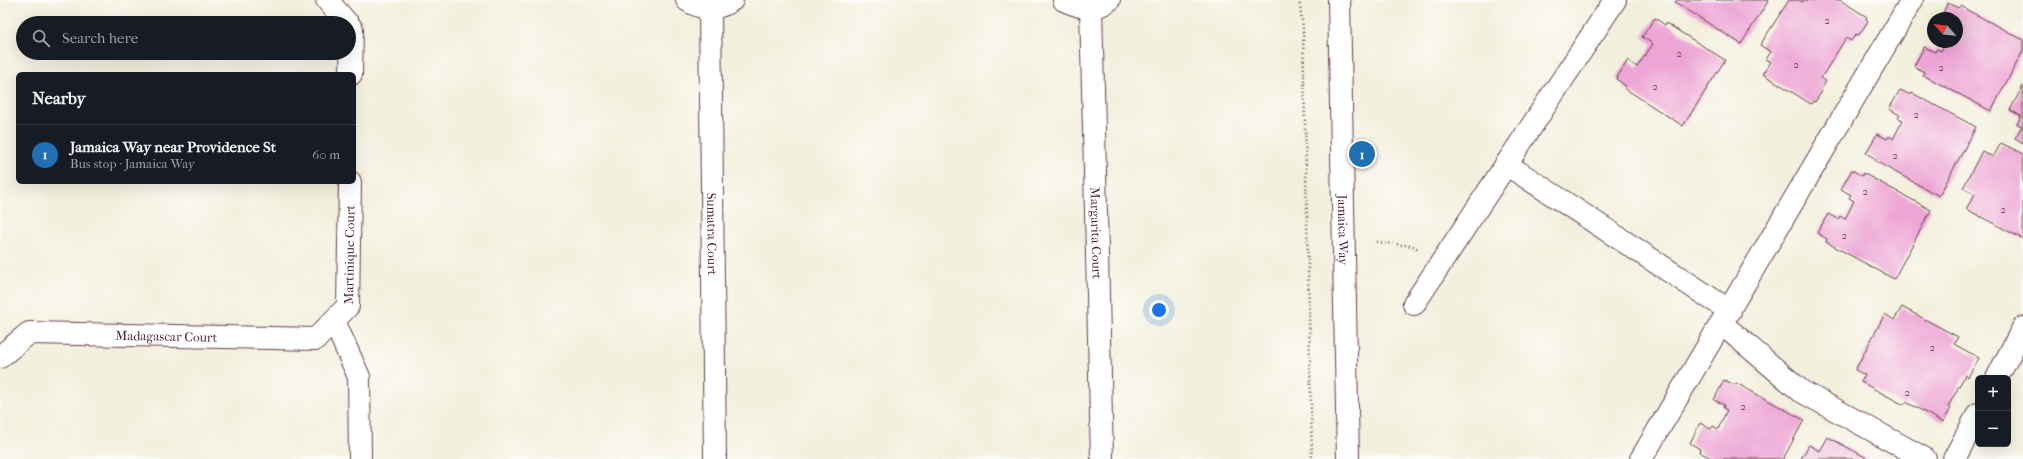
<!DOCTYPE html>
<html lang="en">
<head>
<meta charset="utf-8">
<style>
  body { margin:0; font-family:"IM FELL French Canon",serif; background:#242831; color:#f1f3f6 }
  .controls { position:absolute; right:12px; bottom:12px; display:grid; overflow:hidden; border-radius:6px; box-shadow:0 4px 16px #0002 }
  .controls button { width:36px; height:36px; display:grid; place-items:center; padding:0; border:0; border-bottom:1px solid #363941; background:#171b24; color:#f1f3f6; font:20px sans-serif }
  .compass { position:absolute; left:1927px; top:12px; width:36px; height:36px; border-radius:50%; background:#171b24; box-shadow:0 4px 16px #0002; rotate:297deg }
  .you { position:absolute; left:1159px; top:310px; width:14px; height:14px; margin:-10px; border:3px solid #fff; border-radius:50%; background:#1a73e8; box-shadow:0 0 0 6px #1a73e833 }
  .badge { display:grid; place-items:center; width:26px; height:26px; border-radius:50%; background:#1f6fb2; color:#fff; font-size:13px; font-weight:700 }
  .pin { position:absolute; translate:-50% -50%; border:2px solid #fff; box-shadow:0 1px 4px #0006 }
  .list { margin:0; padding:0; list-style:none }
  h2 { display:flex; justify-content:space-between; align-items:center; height:52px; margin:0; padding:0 16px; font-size:17px }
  h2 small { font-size:13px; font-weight:400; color:#9ea1a6 }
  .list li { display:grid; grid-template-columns:26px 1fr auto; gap:12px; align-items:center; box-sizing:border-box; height:60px; padding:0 16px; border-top:1px solid #363941 }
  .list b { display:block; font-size:15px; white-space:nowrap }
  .list p { margin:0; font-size:13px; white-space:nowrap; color:#9ea1a6 }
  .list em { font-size:13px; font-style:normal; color:#9ea1a6 }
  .icon { flex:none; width:22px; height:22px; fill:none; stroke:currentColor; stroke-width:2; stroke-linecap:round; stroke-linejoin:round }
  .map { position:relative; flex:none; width:2023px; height:459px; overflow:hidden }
  .search { position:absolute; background:#171b24; box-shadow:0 4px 16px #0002; left:16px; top:16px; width:340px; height:44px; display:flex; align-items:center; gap:10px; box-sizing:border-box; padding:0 14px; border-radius:22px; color:#9ea1a6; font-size:15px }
  .panel { position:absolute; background:#171b24; box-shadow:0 4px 16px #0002; left:16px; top:72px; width:340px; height:112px; border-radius:6px }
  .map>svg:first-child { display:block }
  .building { fill:#eda5d5 }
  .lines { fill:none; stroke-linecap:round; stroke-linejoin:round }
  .minor-casing { stroke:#633e46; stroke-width:24 }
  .tertiary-casing { stroke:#633e46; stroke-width:24 }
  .path { stroke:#633e46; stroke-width:2.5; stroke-dasharray:1 3; stroke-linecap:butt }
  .minor { stroke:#fff; stroke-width:22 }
  .tertiary { stroke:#fff; stroke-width:22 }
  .labels { text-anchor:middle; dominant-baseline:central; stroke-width:4; stroke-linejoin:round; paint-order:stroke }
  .number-label { font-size:11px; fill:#734056 }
  .street-label { font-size:13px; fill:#4a1f2b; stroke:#fdfcf7 }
</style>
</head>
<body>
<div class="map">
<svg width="2023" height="459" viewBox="0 0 2023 459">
  <rect width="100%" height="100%" fill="#fdfcf7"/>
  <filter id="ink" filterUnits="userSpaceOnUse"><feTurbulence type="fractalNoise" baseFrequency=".025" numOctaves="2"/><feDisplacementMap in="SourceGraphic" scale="8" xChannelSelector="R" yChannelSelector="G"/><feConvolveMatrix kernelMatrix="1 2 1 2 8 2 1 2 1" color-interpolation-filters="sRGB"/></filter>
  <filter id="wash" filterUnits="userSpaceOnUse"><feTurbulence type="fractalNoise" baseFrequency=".012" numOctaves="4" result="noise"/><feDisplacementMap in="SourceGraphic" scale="16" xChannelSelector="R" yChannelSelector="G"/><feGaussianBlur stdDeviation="0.9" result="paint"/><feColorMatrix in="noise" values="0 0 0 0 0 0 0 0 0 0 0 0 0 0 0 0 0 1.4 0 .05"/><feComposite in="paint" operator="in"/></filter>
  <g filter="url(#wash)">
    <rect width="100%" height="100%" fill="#f2efdc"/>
    <g id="blocks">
      <!-- building -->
      <path class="building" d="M1677,0H1769L1741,44L1675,2Z
        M1789,0H1799L1802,2L1803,0H1840L1867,17L1866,19L1868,21L1859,35L1856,34L1851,41L1846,38L1821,78L1826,81L1821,90L1822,91L1815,102L1813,101L1811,104L1763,74L1771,62L1766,59L1771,52L1760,45Z
        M1948,3L1958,8L1960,6L2023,40V51L1991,111L1923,75L1924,72L1914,66L1924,47L1935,52L1937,49L1941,51L1946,42H1957V18H1940Z
        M1655,18L1665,25L1666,23L1725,60L1683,126L1624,88L1626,86L1616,79L1628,60L1637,67L1653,44L1642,37Z
        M2023,86V143L2015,138L2022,126L2017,124L2021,116L2010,110Z
        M1900,90L1911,95L1912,93L1976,127L1939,196L1875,161L1876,159L1866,153L1877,134L1887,139L1889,136L1893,139L1903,120L1898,118L1900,115L1889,109Z
        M2001,143L2023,154V239L1966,209L1975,194L1963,188L1982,151L1993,157Z
        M1852,170L1862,176L1863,173L1931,210L1894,279L1826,242L1827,239L1817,233L1828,214L1838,219L1840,216L1845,219L1854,201L1849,198L1851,195L1841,189Z
        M1902,307L1958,337L1954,344L1979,358L1968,377L1965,375L1948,407L1951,408L1943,422L1906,402L1904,405L1861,382L1865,375L1855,370L1885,314L1894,320Z
        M1724,380L1735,385L1736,383L1804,420L1783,459H1713L1699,452L1700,449L1690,443L1700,423L1711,429L1713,426L1718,429L1727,410L1723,408L1724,405L1714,400Z
        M1828,437L1869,459H1801L1809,445L1820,451Z"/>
    </g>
  </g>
  <g filter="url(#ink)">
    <use href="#blocks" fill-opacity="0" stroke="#633e46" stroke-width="1"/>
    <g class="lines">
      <!-- minor casing -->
      <g class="minor-casing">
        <g id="minor">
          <path d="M327,0L347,23"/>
          <path d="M687,0C702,10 716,11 732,0"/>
          <path d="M1064,0C1078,7 1095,11 1109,0"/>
          <path id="s1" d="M1091,7L1102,459"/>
          <path id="s2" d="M710,8L715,459"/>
          <path d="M349,25L352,29L351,74"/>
          <path d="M1506,164L1730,311"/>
          <path d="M1414,304L1615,0"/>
          <path d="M334,321L359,377L360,459"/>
          <path d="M1722,324L1801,391L1925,459"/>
          <path id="s3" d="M0,357L29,333L316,339L348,306L350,182"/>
          <path d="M1997,378L2023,328"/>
          <path d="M1641,459L1912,0"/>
          <path d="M1954,459L1978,414"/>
        </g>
      </g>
      <!-- tertiary casing -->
      <g class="tertiary-casing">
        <g id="tertiary">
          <path id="s4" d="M1339,0L1348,459"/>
        </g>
      </g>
      <!-- path -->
      <path class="path" d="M1299,0L1303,27L1312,459
        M1377,242L1413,246L1418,249"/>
      <!-- minor -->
      <use href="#minor" class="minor"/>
      <!-- tertiary -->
      <use href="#tertiary" class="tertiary"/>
    </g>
  </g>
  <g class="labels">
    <!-- number labels -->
    <g class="number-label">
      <text x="1827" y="20">2</text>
      <text x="1679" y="53">2</text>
      <text x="1796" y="64">2</text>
      <text x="1941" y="67">2</text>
      <text x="1655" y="86">2</text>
      <text x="1916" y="114">2</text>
      <text x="1895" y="155">2</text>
      <text x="1865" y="191">2</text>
      <text x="2003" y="209">2</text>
      <text x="1844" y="235">2</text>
      <text x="1932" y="347">2</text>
      <text x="1907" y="392">2</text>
      <text x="1743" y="406">2</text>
    </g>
    <!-- street labels -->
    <g class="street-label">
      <text stroke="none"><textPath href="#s4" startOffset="230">Jamaica Way</textPath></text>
      <text stroke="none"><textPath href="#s1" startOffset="226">Margarita Court</textPath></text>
      <text stroke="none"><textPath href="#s2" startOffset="226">Sumatra Court</textPath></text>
      <text stroke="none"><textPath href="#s3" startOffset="422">Martinique Court</textPath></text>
      <text stroke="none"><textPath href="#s3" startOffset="175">Madagascar Court</textPath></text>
    </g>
  </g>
</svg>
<div class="controls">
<button>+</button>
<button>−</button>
</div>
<svg class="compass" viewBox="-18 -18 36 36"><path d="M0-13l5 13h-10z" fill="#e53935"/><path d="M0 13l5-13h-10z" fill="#9ea1a6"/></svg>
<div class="you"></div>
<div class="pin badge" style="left:1362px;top:154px">1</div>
<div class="search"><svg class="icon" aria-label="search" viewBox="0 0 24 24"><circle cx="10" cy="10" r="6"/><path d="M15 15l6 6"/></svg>Search here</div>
<section class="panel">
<h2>Nearby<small></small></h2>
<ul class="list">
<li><span class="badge">1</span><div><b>Jamaica Way near Providence St</b><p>Bus stop · Jamaica Way</p></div><em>60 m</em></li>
</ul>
</section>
</div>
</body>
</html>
